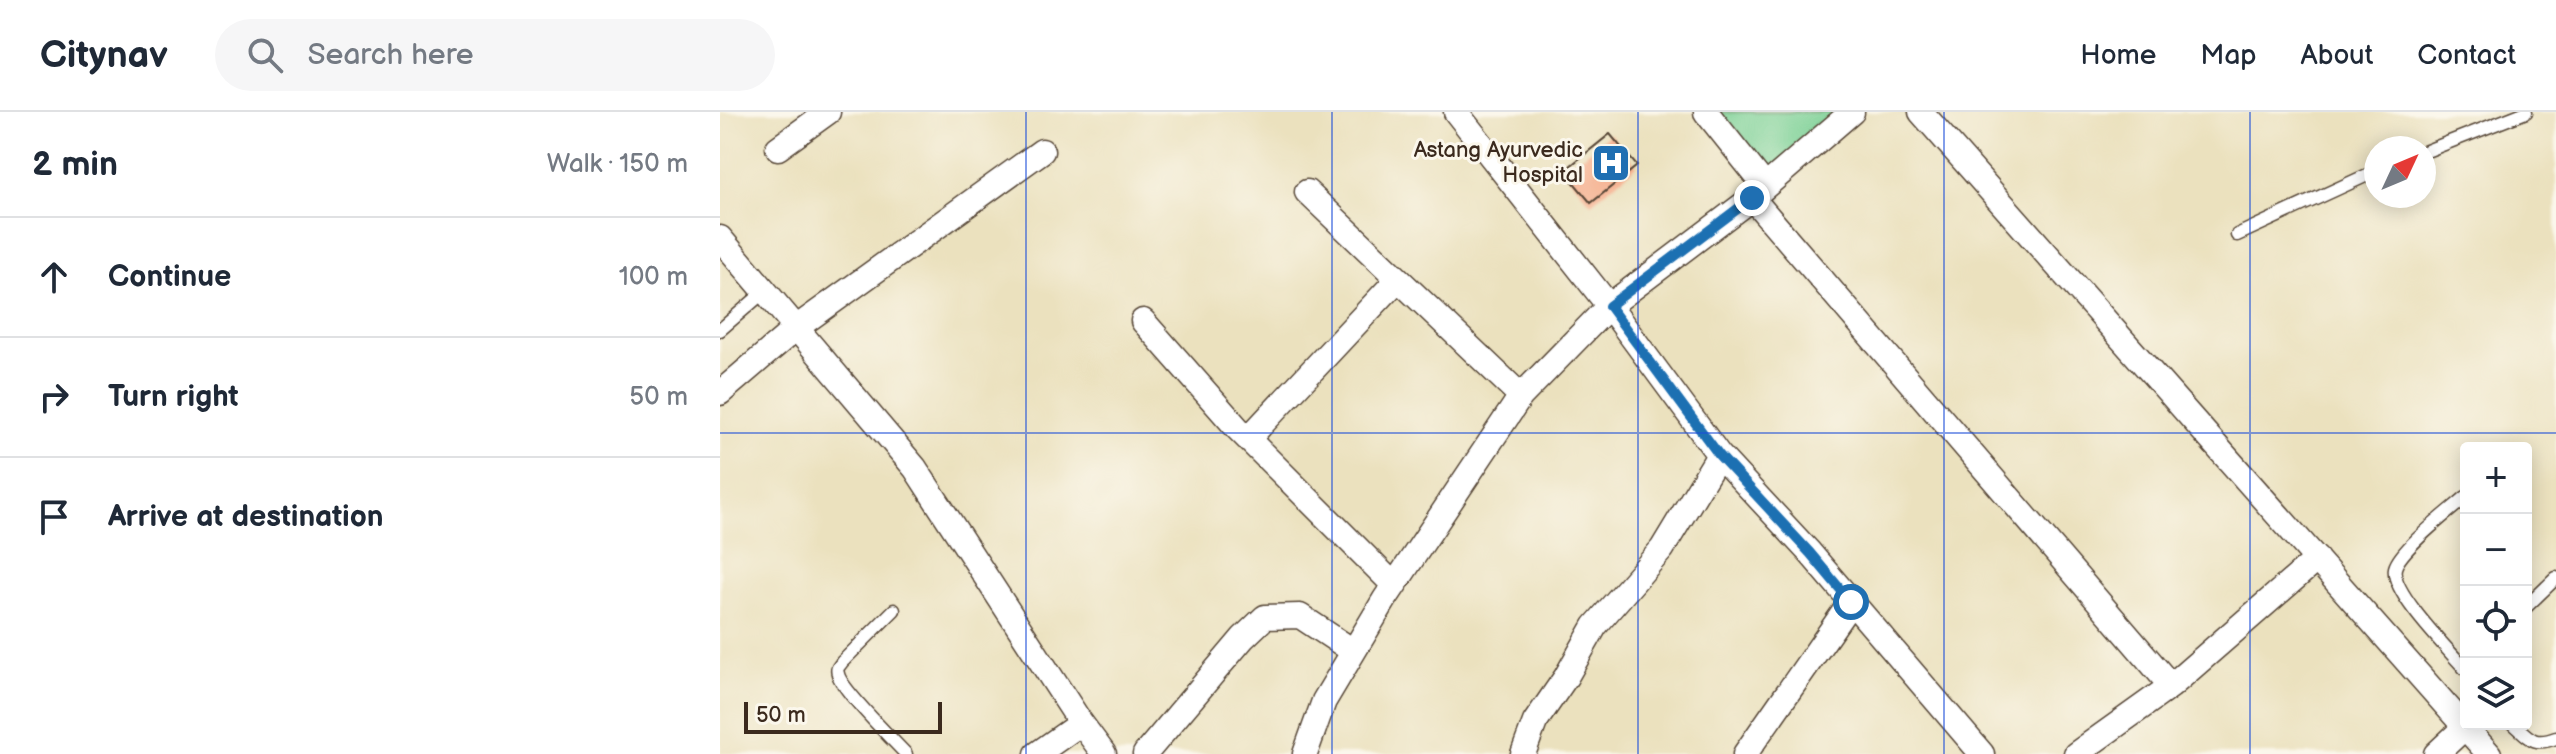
<!DOCTYPE html>
<html lang="en">
<head>
<meta charset="utf-8">
<style>
  body { margin:0; font-family:"Balsamiq Sans",sans-serif; background:#f6f6f7; color:#1f2937 }
  .controls { position:absolute; right:24px; bottom:24px; display:grid; overflow:hidden; border-radius:8px; box-shadow:0 4px 20px #0003 }
  .controls button { width:72px; height:72px; display:grid; place-items:center; padding:0; border:0; border-bottom:2px solid #e0e1e3; background:#fff; color:#1f2937; font:40px sans-serif }
  .compass { position:absolute; left:1644px; top:24px; width:72px; height:72px; border-radius:50%; background:#fff; box-shadow:0 4px 20px #0003; rotate:46deg }
  .scale { position:absolute; left:24px; bottom:20px; width:198px; box-sizing:border-box; padding-left:8px; border:4px solid #3b2a1e; border-top:0; font-size:22px; line-height:28px; white-space:nowrap; color:#3b2a1e; -webkit-text-stroke:6px #fbf7ec; paint-order:stroke }
  .stop { position:absolute; width:24px; height:24px; margin:-18px; border:6px solid #1f6fb2; border-radius:50%; background:#fff }
  .stop.end { background:#1f6fb2; border-color:#fff; box-shadow:0 2px 8px #0008 }
  .list { margin:0; padding:0; list-style:none }
  h2 { display:flex; justify-content:space-between; align-items:center; height:104px; margin:0; padding:0 32px; font-size:34px }
  h2 small { font-size:26px; font-weight:400; color:#747a83 }
  .list li { display:grid; grid-template-columns:52px 1fr auto; gap:24px; align-items:center; box-sizing:border-box; height:120px; padding:0 32px; border-top:2px solid #e0e1e3 }
  .list b { display:block; font-size:30px; white-space:nowrap }
  .list em { font-size:26px; font-style:normal; color:#747a83 }
  .icon { flex:none; width:44px; height:44px; fill:none; stroke:currentColor; stroke-width:2; stroke-linecap:round; stroke-linejoin:round }
  .map { position:relative; flex:none; width:1836px; height:642px; overflow:hidden }
  header { display:flex; align-items:center; gap:48px; box-sizing:border-box; height:112px; padding:0 40px; background:#fff; border-bottom:2px solid #e0e1e3 }
  header strong { font-size:38px }
  nav { display:flex; gap:44px; margin-inline-start:auto; font-size:28px }
  .search { width:560px; height:72px; background:#f6f6f7; display:flex; align-items:center; gap:20px; box-sizing:border-box; padding:0 28px; border-radius:44px; color:#747a83; font-size:30px }
  main { display:flex }
  aside { flex:1; background:#fff }
  .map>svg:first-child { display:block }
  .green { fill:#79d094; stroke:#5a7d59; stroke-width:2 }
  .building { fill:#f5ab88 }
  .lines { fill:none; stroke-linecap:round; stroke-linejoin:round }
  .lane-casing { stroke:#554536; stroke-width:15 }
  .street-casing { stroke:#554536; stroke-width:27 }
  .lane { stroke:#fff; stroke-width:12 }
  .street { stroke:#fff; stroke-width:24 }
  .route { stroke:#1f6fb2; stroke-width:10 }
  .grid { fill:none; stroke:#1d4ed8; stroke-width:2; stroke-opacity:0.55 }
  .labels { text-anchor:middle; dominant-baseline:central; stroke-width:6; stroke-linejoin:round; paint-order:stroke }
  .poi-label { font-size:22px; fill:#3b2a1e; stroke:#fbf7ec; text-anchor:end }
</style>
</head>
<body>
<header>
<strong>Citynav</strong>
<div class="search"><svg class="icon" aria-label="search" viewBox="0 0 24 24"><circle cx="10" cy="10" r="6"/><path d="M15 15l6 6"/></svg>Search here</div>
<nav><a>Home</a><a>Map</a><a>About</a><a>Contact</a></nav>
</header>
<main>
<aside>
<h2>2 min<small>Walk · 150 m</small></h2>
<ul class="list">
<li><svg class="icon" aria-label="ahead" viewBox="0 0 24 24"><path d="M12 20V5M6 11l6-6 6 6"/></svg><div><b>Continue</b></div><em>100 m</em></li>
<li><svg class="icon" aria-label="right" viewBox="0 0 24 24"><path d="M7 20v-9h11M14 6l5 5-5 5"/></svg><div><b>Turn right</b></div><em>50 m</em></li>
<li><svg class="icon" aria-label="arrive" viewBox="0 0 24 24"><path d="M6 21V4h12l-3 4 3 4H6"/></svg><div><b>Arrive at destination</b></div></li>
</ul>
</aside>
<div class="map">
<svg width="1836" height="642" viewBox="0 0 1836 642">
  <rect width="100%" height="100%" fill="#fbf7ec"/>
  <filter id="ink" filterUnits="userSpaceOnUse"><feTurbulence type="fractalNoise" baseFrequency=".0125" numOctaves="2"/><feDisplacementMap in="SourceGraphic" scale="16" xChannelSelector="R" yChannelSelector="G"/><feConvolveMatrix kernelMatrix="1 2 1 2 8 2 1 2 1" color-interpolation-filters="sRGB"/></filter>
  <filter id="wash" filterUnits="userSpaceOnUse"><feTurbulence type="fractalNoise" baseFrequency=".006" numOctaves="4" result="noise"/><feDisplacementMap in="SourceGraphic" scale="32" xChannelSelector="R" yChannelSelector="G"/><feGaussianBlur stdDeviation="1.8" result="paint"/><feColorMatrix in="noise" values="0 0 0 0 0 0 0 0 0 0 0 0 0 0 0 0 0 1.4 0 .05"/><feComposite in="paint" operator="in"/></filter>
  <g filter="url(#wash)">
    <rect width="100%" height="100%" fill="#ebe1be"/>
    <!-- green -->
    <path class="green" d="M989,0H1129L1046,71Z"/>
    <g id="blocks">
      <!-- building -->
      <path class="building" d="M890,22L917,54L871,91L844,59Z"/>
    </g>
  </g>
  <g filter="url(#ink)">
    <use href="#blocks" fill-opacity="0" stroke="#554536" stroke-width="2"/>
    <g class="lines">
      <!-- lane casing -->
      <g class="lane-casing">
        <path id="lane" d="M1704,40L1806,0
          M1517,123L1656,59
          M0,218L45,179
          M1746,385C1730,399 1680,437 1675,456C1670,480 1730,539 1746,558
          M1806,495L1836,466
          M174,498L122,550C119,555 116,555 118,562C121,577 173,628 186,642
          M1794,612C1810,627 1814,634 1836,626"/>
      </g>
      <!-- street casing -->
      <g class="street-casing">
        <path id="street" d="M736,0L889,194L999,343L1090,441L1262,642
          M986,0L1045,74
          M1201,0L1769,642
          M58,36L108,0
          M587,80L801,284
          M1032,86L1451,574
          M0,126L195,356L361,611L384,642
          M423,209L518,317L674,473
          M0,281L76,216L322,39
          M528,327L678,167
          M317,642L361,611
          M425,642L523,526L545,505L580,504L633,539
          M585,642L604,589L665,487L801,284L889,194L1032,86L1132,0
          M803,642L815,610L846,565L875,514L942,437L999,343
          M1025,642L1131,490
          M1356,642L1451,574L1597,447
          M1716,642L1745,615"/>
      </g>
      <!-- lane -->
      <use href="#lane" class="lane"/>
      <!-- street -->
      <use href="#street" class="street"/>
    </g>
  </g>
  <g class="lines" filter="url(#ink)">
    <!-- route -->
    <path class="route" d="M1032,86L889,194L999,343L1090,441L1131,490"/>
  </g>
  <!-- grid -->
  <path class="grid" d="M306,0V642M612,0V642M918,0V642M1224,0V642M1530,0V642M0,321H1836"/>
  <!-- icons -->
  <defs>
    <g id="hospital-square" transform="scale(2)"><rect x="-9" y="-9" width="18" height="18" rx="4" fill="#1f6fb2" stroke="#fbf7ec"/><path d="M-5-5h3v3.5h4V-5h3V5h-3V1.5h-4V5h-3Z" fill="#fff"/></g>
  </defs>
  <g fill-rule="evenodd">
    <use href="#hospital-square" x="891" y="51"/>
  </g>
  <g class="labels">
    <!-- poi labels -->
    <g class="poi-label">
      <text x="863" y="38">Astang Ayurvedic<tspan x="863" dy="25">Hospital</tspan></text>
    </g>
  </g>
</svg>
<div class="controls">
<button>+</button>
<button>−</button>
<button><svg class="icon" aria-label="locate" viewBox="0 0 24 24"><circle cx="12" cy="12" r="6"/><path d="M12 2v4M12 18v4M2 12h4M18 12h4"/></svg></button>
<button><svg class="icon" aria-label="layers" viewBox="0 0 24 24"><path d="M12 4l9 5-9 5-9-5zM3 14l9 5 9-5"/></svg></button>
</div>
<svg class="compass" viewBox="-18 -18 36 36"><path d="M0-13l5 13h-10z" fill="#e53935"/><path d="M0 13l5-13h-10z" fill="#747a83"/></svg>
<div class="scale">50 m</div>
<div class="stop" style="left:1131px;top:490px"></div>
<div class="stop end" style="left:1032px;top:86px"></div>
</div>
</main>
</body>
</html>
